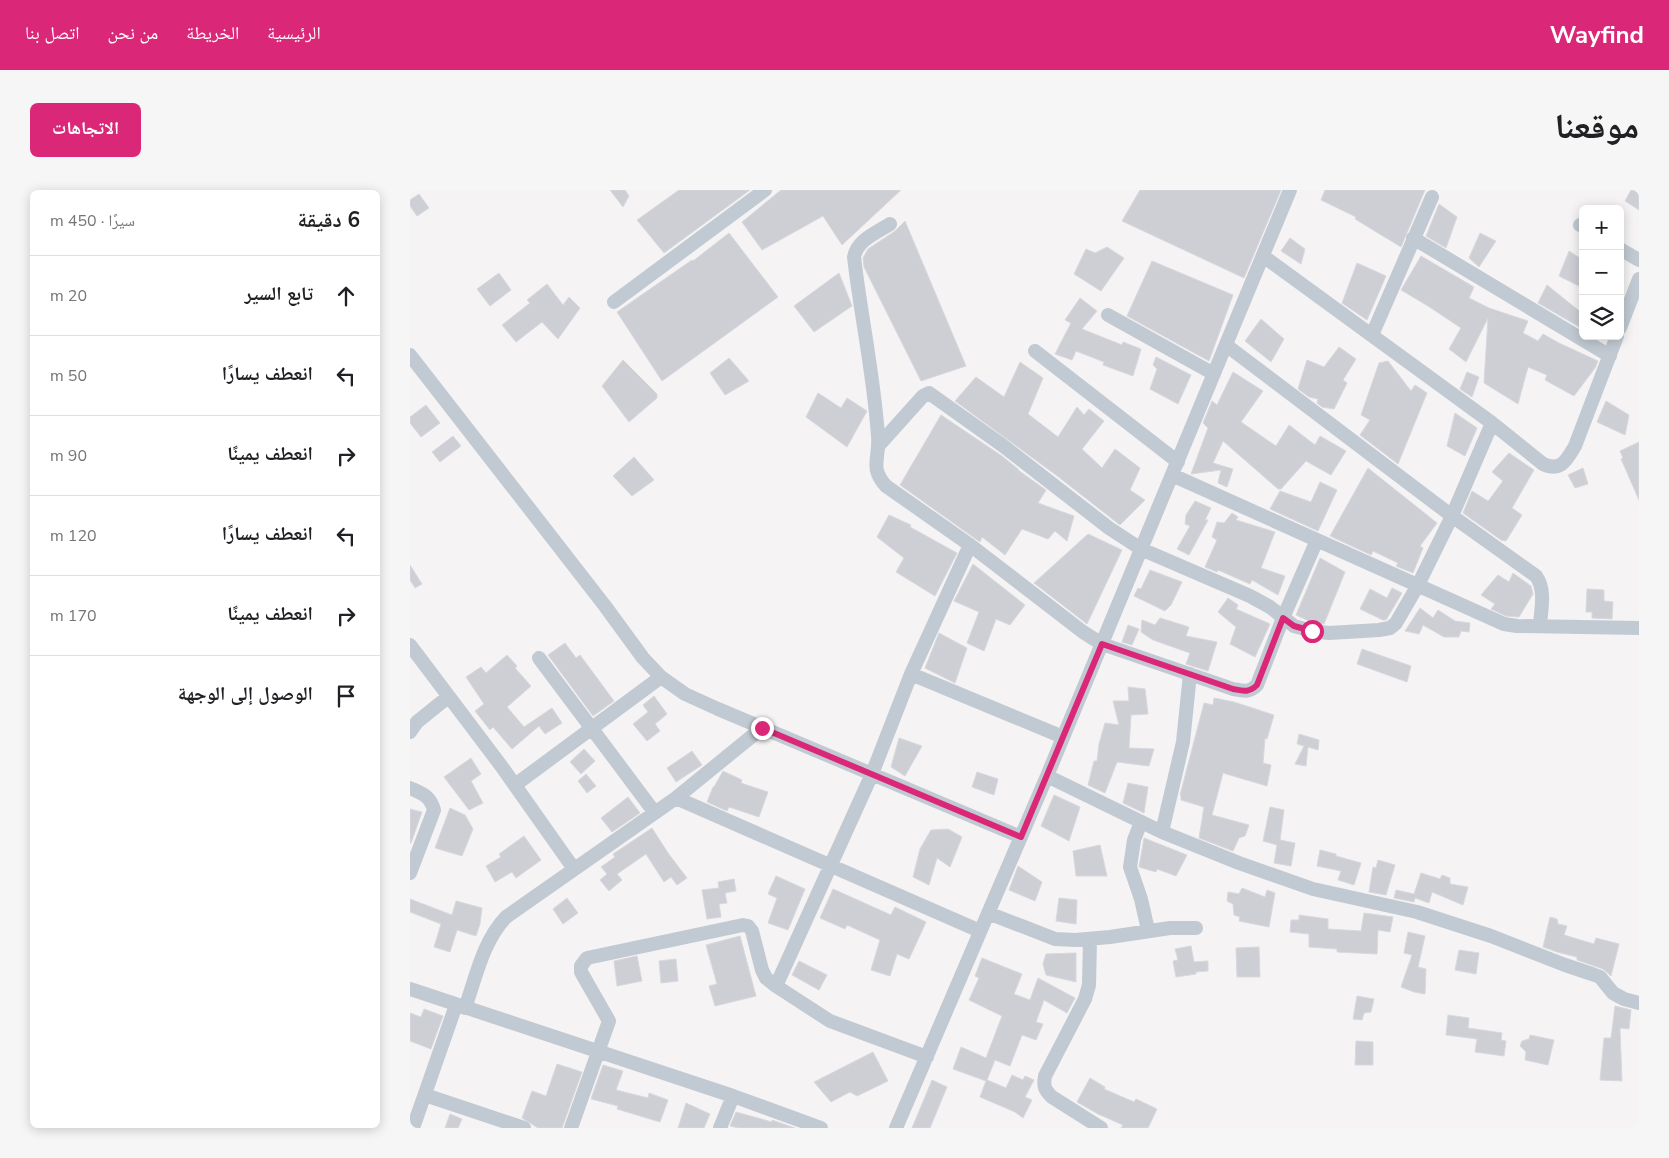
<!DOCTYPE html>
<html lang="ar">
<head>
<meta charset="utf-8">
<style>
  body { margin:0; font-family:"Nunito Sans","Noto Naskh Arabic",sans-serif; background:#f6f6f6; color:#202124; direction:rtl }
  .controls { position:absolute; right:15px; top:15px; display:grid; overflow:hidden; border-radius:8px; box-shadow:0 2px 12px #0003 }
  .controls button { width:45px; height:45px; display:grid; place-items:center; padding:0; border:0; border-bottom:1px solid #e0e0e0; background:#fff; color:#202124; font:25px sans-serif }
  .stop { position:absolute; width:15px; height:15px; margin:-11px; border:4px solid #db2777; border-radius:50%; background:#fff }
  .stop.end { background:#db2777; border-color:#fff; box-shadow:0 1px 5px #0008 }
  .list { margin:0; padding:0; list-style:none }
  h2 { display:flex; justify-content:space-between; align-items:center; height:65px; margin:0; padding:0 20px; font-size:21px }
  h2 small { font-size:16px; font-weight:400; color:#757577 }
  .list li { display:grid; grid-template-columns:32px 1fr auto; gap:15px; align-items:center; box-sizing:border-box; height:80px; padding:0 20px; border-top:1px solid #e0e0e0 }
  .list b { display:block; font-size:19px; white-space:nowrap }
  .list em { font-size:16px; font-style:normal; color:#757577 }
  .icon { flex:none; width:28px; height:28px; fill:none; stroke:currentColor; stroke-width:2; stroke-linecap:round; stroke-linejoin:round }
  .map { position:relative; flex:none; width:1229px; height:938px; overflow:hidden; direction:ltr; border-radius:8px }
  header { display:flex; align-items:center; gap:30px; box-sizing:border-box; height:70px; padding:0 25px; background:#db2777; color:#fff }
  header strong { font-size:24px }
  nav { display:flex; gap:28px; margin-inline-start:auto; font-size:18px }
  .intro { display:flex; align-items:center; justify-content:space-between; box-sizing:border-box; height:120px; padding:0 30px }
  h1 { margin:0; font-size:35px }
  .button { padding:12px 22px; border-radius:8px; background:#db2777; color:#fff; font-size:18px; font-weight:700 }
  main { display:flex; gap:30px; padding:0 30px }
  aside { flex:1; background:#fff; border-radius:8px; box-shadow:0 2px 12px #0003 }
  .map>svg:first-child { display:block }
  .building { fill:#cdcfd5; stroke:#d7d9de }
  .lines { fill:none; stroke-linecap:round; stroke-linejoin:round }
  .minor { stroke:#c1cad2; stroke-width:14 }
  .route { stroke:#db2777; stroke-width:6 }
</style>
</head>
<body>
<header>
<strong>Wayfind</strong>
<nav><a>الرئيسية</a><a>الخريطة</a><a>من نحن</a><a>اتصل بنا</a></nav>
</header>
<div class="intro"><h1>موقعنا</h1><a class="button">الاتجاهات</a></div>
<main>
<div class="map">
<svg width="1229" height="938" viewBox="0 0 1229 938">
  <rect width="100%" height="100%" fill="#f5f3f3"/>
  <!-- building -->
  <path class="building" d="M200,0H215L219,6L213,17Z
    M269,0H340L254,63L227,30Z
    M371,0H491L432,55L413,26L352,60L332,32Z
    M730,0H871L834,88L712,31Z
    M915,0H1015L991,57L945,29L946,27L911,10Z
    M1221,0H1229V20L1215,11Z
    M9,4L19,18L7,26L0,16V10Z
    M1029,14L1047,27L1036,58L1016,46Z
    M495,31L556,176L511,191L454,77L453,68L458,59L485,41Z
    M319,43L368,107L252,191L207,122L282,70L283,71Z
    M1070,43L1086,51L1069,77L1059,68Z
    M880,48L895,59L891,74L871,61Z
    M697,57L714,68L691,101L664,84L676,59L685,63Z
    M1159,61L1173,70V98L1149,86Z
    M1011,66L1064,97L1059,108L1079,118L1118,131L1113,143L1128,151L1133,144L1149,153L1188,171L1185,178L1164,206L1135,190L1137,185L1118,177L1108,214L1074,193L1078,128L1056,172L1039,159L1051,138L1018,116L991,100Z
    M742,71L823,105L799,171L717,126Z
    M947,73L976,86L957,130L932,113Z
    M89,83L101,100L80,116L67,99Z
    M429,83L442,116L404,142L384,116Z
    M137,94L153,115L159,107L170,118L148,149L132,132L106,152L92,135L120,113L117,110Z
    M1137,95L1173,124V139L1128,113Z
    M670,108L687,121L672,139L712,155L713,152L731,159L723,186L693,175L694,172L666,161L662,170L645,164L661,133L655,130Z
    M851,129L874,149L861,172L835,151Z
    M929,157L946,169L933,190L937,193L924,219L912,217L907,213L908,209L899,207L888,199L897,170L914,177Z
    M746,167L781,185L768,214L740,199L747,179L743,175Z
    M319,168L339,191L315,205L300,183Z
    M213,170L247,204V208L219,232L192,196Z
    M978,171L1001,201L1005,195L1017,203L988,274L950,245L960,230L951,225L969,173Z
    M610,172L633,188L618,224L648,247L667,217L674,225L679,219L694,231L672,259L692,278L705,259L730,278L720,300L735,310L710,335L646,285L545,211L566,187L594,207Z
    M823,182L853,201L831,232L866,256L879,235L905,255L910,246L936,261L921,285L896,271L871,299H868L813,251L803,273L823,279L817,297L808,293L811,280L781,284L798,238L793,233L802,211L807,215Z
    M1057,182L1069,187L1062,207L1050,199Z
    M408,203L431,218L437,208L457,221L437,257L396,227Z
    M1196,211L1219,225L1215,245L1187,232Z
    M16,215L30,233L11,247L0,233V227Z
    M1045,223L1067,238L1055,266L1037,256Z
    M531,225L592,266L608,279V280L636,300L628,313L664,326L657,351L645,341L638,349L612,339L595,365L572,347L570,352L490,295Z
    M43,246L51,256L30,272L22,262Z
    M1229,252V310L1211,269L1213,268L1210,261Z
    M1099,263L1124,280L1102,318L1112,325L1096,351L1091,350L1053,323L1062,301L1078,311L1079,310L1093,291L1082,282Z
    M224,267L244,290L222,306L203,286Z
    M958,278L1027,333L1010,356L1013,358L1003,383L986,376L988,373L963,361L961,365L920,346Z
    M1173,278L1178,294L1165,298L1158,285Z
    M910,292L927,300L908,341L860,319L870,301L901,312Z
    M785,311L801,318L795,330H798L779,365L767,359L780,336L775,334L776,325Z
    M822,323L828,327L826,330L865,342L851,378L875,386L868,405L842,390L840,394L808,380L807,382L795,377L807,350L802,347L807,332L814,333Z
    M479,325L501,335L500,337L547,363L525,406L486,382L494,368L467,347Z
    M678,344L712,360L677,434L624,393Z
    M910,368L935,382L914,434L901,432L886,425Z
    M563,374L615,415L600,435L586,429L574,461L557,453L569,422L544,411Z
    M0,375L12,394L5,398L0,390Z
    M740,380L772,392L761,415L755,421L724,406L728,398L731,399Z
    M1103,383L1121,396L1123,404L1109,427L1096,426L1081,419L1085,414L1071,405L1088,385L1099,392Z
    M982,398L992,403L976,430H973L950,419L960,399L977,408Z
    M1177,399L1194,400V411L1203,412L1202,429L1182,428V422H1176Z
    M818,408L828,415L826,419L860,434L845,467L820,454L826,437L808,422Z
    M1010,418L1023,428L1028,420L1045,431L1060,433L1059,442L1051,441L1049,447H1034L1013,435L1009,444L995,441Z
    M750,428L779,437L776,446L807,452L798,481L776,474L780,463L743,450L731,442L732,430L745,435Z
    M718,435L729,439L722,455L712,452Z
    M529,443L557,458L545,493L515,478Z
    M155,453L166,468L170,465L204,511L183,526L138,465Z
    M952,459L1001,476L997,492L947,474Z
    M97,465L107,476L105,478L121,496L97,517L114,537L142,518L152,533L135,544L129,536L102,559L83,537L80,540L65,521L74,514L56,487L71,477L76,483Z
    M718,497L735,499L738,524L721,525L719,558L744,559L739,576L707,572L695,603L678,595L684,571H687L689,554L695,533L709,535L703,511H719Z
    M244,506L257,524L245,534L250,541L237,551L223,534L238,522L233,515Z
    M804,508L824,512L864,525L857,549L855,548L853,573L861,575L857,596L813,583L802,625L839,635L835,646L829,648L823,661L789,648L794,617L771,610V606L770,605L794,513L803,515Z
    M889,544L909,550L908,560L898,557L896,576L885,574L894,556L887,554Z
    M489,548L512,556L495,586L481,577Z
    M174,559L185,571L171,584L160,572Z
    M282,561L292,575L266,592L257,578Z
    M61,568L71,584L61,591L73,613L59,620L34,587Z
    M313,581L332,590L331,593L358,602L349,627L319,617L317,621L297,612L303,597H304Z
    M567,582L588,589L584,605L562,597Z
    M176,584L186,596L177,603L168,591Z
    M718,593L738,597L734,623L713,613Z
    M644,605L670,617L659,651L631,636Z
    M218,607L230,623L202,642L191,628Z
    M860,617L874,620L870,650L885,653L881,676L864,673L867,655L853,651Z
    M40,618L55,625L63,639L52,666L25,658Z
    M0,619L12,622L1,653H0Z
    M242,638L258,663L277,688L267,695L261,687L254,692L236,664L207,684L212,690L199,701L190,690L197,684L191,677L205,667L203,664Z
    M538,639L552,647L540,677L527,668L519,695L503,687L510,659L521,640Z
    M114,646L131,670L106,688L102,682L85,692L76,676L91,667L89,664Z
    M734,648L777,665L766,686L747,679L746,682L729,677Z
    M690,655L697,686H666L663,661Z
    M910,660L926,664V666L951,673L944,695L928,690L931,681L907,676Z
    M968,670L985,675L976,705L959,702L963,677L966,678Z
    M608,676L632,692L625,711L599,700Z
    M1011,683L1030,689L1032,685L1040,688V694L1058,697L1053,715L1022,702L1019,713L1005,708L1004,712L984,708L986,700L1004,704Z
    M366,686L395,699L378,740L358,733L367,708L358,704Z
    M324,689L326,701L315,703L317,713L309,714L311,727L297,729L292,700L309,698L308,692Z
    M832,698L855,707L857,700L865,703L859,737L829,731L830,727L824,725L823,714L817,711L818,702L829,704Z
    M423,699L481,725L485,717L516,732L499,769L487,764L480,786L461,780L470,750L437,735L435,739L410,728Z
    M157,708L168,723L153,734L143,719Z
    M649,708L667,710L666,734L646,731Z
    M0,709L42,725L46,711L72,718L70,734L66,746L47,740L40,762L24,757L31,734L0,722Z
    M954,723L983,727L980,742L968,740L967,764L927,762V759L899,757V744L880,742L881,730H889V725L918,729V739L951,741Z
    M1140,727L1147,729L1148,734L1157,736L1154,745L1184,754L1186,748L1209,754L1201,786L1193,779L1167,770V767L1147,762L1133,757Z
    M998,742L1015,746L1008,777L1016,779L1015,804L1004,802L991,797L1002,765L994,763Z
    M330,746L346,806L305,816L299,796L307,794L296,755Z
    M781,756L784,772L798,771V781L786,782V784L766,787L763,771L768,770L765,759Z
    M849,757L850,787H827L826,758Z
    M1049,760L1069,763L1066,784L1045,780Z
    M666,763V792L636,785L633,774L636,764Z
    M227,766L232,791L207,796L204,771Z
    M572,768L612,784L604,804L620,810L628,788L665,808L657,823L634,810L626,832L633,834L626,850L612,845L600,876L585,870L577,890L596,898L602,885L613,890L615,886L624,890L615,907L622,910L613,928L605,922L570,907L576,891L543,879L551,857L576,868L592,826L559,810L569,788L565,786Z
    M266,769L268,791L251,793L249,771Z
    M389,771L417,785L409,800L382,785Z
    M947,806L964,809L961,822L954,823L952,830L943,829Z
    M1205,816L1221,820L1219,839L1210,838L1212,891L1190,890L1194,848H1201Z
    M14,819L33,826L21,859L0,851V823L11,827Z
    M1038,825L1059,828L1058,838L1092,843L1091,850L1096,851L1094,866L1065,862L1067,849L1036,845Z
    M1120,845L1144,850L1138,875L1115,870L1116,862L1110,856L1112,851L1119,849Z
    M946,851L963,852V875H945Z
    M463,862L478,891L447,906L440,902L421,912L404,892Z
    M147,874L172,882L152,938H128L112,928L122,901L136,906Z
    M193,875L213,881L206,900L238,908L239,903L258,910L250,932L207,919L208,916L181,909Z
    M680,888L695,897L694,899L724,912L726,909L747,919L738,938H711L713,935L688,924L667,912Z
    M522,890L537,897L520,938H502Z
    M276,913L300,924L294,938H268Z
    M326,922L362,932V930L385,938H329L320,936Z
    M40,924L52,929L48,938H35Z"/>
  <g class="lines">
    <!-- minor -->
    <path class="minor" d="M480,34C466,43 447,50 444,67C451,127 464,186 468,246C470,269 459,277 476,296L560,355L673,442L692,454L823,499C833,501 839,503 847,495L873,428L907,350
      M1170,35L1173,36
      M1003,48L1200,166
      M1210,59L1229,70
      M853,66L1082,233L1133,274C1151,282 1156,271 1165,256L1207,146
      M204,112L355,0
      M698,125L804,184
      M1210,138L1229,89
      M962,145L1022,7
      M816,155L1042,326L1126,386C1136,400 1131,419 1130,435
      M625,161L768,272
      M0,165L195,416L233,468L251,487L275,504L308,519L611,647
      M469,255L513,206L519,203L592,255L699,338L731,359L840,406L860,417L884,436L902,441L919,443L969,440L980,438L986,433L1008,395L1042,326L1082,233
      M762,285L1094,434L1107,436L1229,438
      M0,455L92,577L164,679
      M129,468L245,623
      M501,484L653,547
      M0,542L7,532L38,507
      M637,586L752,642L829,673L903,699L1007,722L1081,746L1155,775L1182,784L1190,787L1203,803L1214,809L1229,813
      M105,595L251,487
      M0,598C13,604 20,606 24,620L0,683
      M266,608L570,741
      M731,632L724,650L720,677L731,709L738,740
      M752,642L773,552L780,484
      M578,723L645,749L665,750L700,747L760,738H786
      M680,749L679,795L675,809L635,886C633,897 635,900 642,907L691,938
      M366,796L462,584L501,484L560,355
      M0,799L323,906L411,938
      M55,818C66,787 73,751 96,727L266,608L352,538
      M15,905L114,938
      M3,938L46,815
      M161,938L199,831L171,782V776L177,768L333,735L338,736L342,741L352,780L356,788L366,796L420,831L517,867
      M310,938L323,906
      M486,938L637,586L880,0"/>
  </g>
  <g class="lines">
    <!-- route -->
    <path class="route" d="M352,538L611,647L692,454L823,499C833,501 839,503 847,495L873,428L884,436L902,441"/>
  </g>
</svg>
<div class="controls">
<button>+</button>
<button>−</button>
<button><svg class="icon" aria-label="layers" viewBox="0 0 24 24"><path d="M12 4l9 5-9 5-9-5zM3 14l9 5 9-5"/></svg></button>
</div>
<div class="stop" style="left:902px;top:441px"></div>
<div class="stop end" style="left:352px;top:538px"></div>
</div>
<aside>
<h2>6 دقيقة<small>سيرًا · 450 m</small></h2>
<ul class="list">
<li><svg class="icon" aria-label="ahead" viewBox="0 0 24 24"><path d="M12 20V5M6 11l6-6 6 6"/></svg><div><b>تابع السير</b></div><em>20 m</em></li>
<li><svg class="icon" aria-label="left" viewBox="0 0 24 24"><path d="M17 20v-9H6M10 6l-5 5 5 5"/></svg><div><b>انعطف يسارًا</b></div><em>50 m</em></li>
<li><svg class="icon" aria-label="right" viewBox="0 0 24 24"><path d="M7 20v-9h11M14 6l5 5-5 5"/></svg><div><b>انعطف يمينًا</b></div><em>90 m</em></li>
<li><svg class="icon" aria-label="left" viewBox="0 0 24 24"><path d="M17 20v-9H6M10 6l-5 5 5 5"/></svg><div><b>انعطف يسارًا</b></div><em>120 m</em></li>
<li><svg class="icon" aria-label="right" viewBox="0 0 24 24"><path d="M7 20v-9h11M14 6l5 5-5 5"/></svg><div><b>انعطف يمينًا</b></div><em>170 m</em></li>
<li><svg class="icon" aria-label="arrive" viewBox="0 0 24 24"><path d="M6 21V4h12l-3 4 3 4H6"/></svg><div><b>الوصول إلى الوجهة</b></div></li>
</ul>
</aside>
</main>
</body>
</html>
